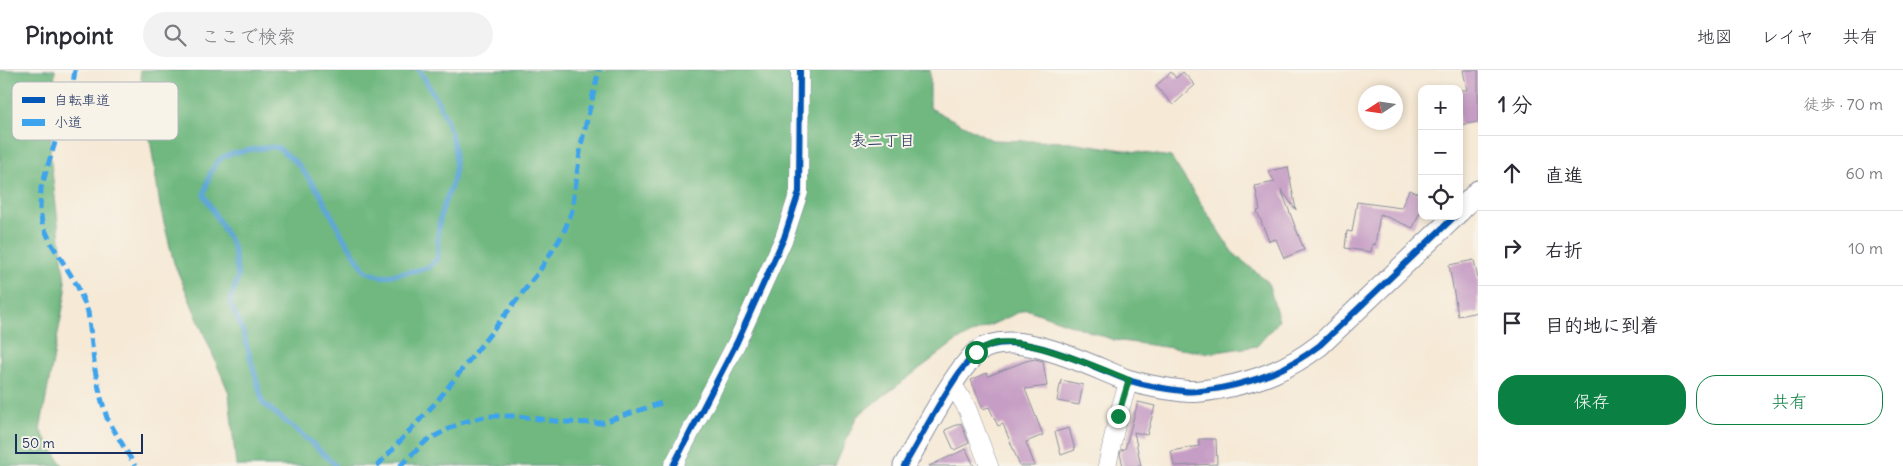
<!DOCTYPE html>
<html lang="ja">
<head>
<meta charset="utf-8">
<style>
  body { margin:0; font-family:Delius,"Klee One",sans-serif; background:#f2f2f3; color:#2b2b33 }
  .controls { position:absolute; right:15px; top:15px; display:grid; overflow:hidden; border-radius:10px; box-shadow:0 2px 8px #0003 }
  .controls button { width:45px; height:45px; display:grid; place-items:center; padding:0; border:0; border-bottom:1px solid #e1e1e2; background:#fff; color:#2b2b33; font:25px sans-serif }
  .compass { position:absolute; left:1358px; top:15px; width:45px; height:45px; border-radius:50%; background:#fff; box-shadow:0 2px 8px #0003; rotate:258deg }
  .scale { position:absolute; left:15px; bottom:12px; width:128px; box-sizing:border-box; padding-left:5px; border:2px solid #1b2f5e; border-top:0; font-size:14px; line-height:18px; white-space:nowrap; color:#1b2f5e; -webkit-text-stroke:4px #f7f3e8; paint-order:stroke }
  .stop { position:absolute; width:15px; height:15px; margin:-11px; border:4px solid #0b8043; border-radius:50%; background:#fff }
  .stop.end { background:#0b8043; border-color:#fff; box-shadow:0 1px 5px #0008 }
  .list { margin:0; padding:0; list-style:none }
  h2 { display:flex; justify-content:space-between; align-items:center; height:65px; margin:0; padding:0 20px; font-size:21px }
  h2 small { font-size:16px; font-weight:400; color:#7c7c81 }
  .list li { display:grid; grid-template-columns:32px 1fr auto; gap:15px; align-items:center; box-sizing:border-box; height:75px; padding:0 20px; border-top:1px solid #e1e1e2 }
  .list b { display:block; font-size:19px; white-space:nowrap }
  .list em { font-size:16px; font-style:normal; color:#7c7c81 }
  .actions { display:flex; gap:10px; padding:15px 20px }
  .actions a { flex:1; padding:11px 0; border:1px solid #0b8043; border-radius:20px; text-align:center; font-size:18px; color:#0b8043 }
  .actions .main { background:#0b8043; color:#fff }
  .icon { flex:none; width:28px; height:28px; fill:none; stroke:currentColor; stroke-width:2; stroke-linecap:round; stroke-linejoin:round }
  .map { position:relative; flex:none; width:1478px; height:396px; overflow:hidden }
  header { display:flex; align-items:center; gap:30px; box-sizing:border-box; height:70px; padding:0 25px; background:#fff; border-bottom:1px solid #e1e1e2 }
  header strong { font-size:24px }
  nav { display:flex; gap:28px; margin-inline-start:auto; font-size:18px }
  .search { width:350px; height:45px; background:#f2f2f3; display:flex; align-items:center; gap:12px; box-sizing:border-box; padding:0 18px; border-radius:28px; color:#7c7c81; font-size:19px }
  main { display:flex }
  aside { flex:1; background:#fff }
  .map>svg:first-child { display:block }
  .forest { fill:#6fb880; stroke:#45746f }
  .lines { fill:none; stroke-linecap:round; stroke-linejoin:round }
  .stream { stroke:#60a7d6; stroke-width:5 }
  .building { fill:#c69dc5 }
  .minor-casing { stroke:#888c9a; stroke-width:19 }
  .tertiary-casing { stroke:#888c9a; stroke-width:23 }
  .minor { stroke:#fff; stroke-width:18 }
  .tertiary { stroke:#fff; stroke-width:21 }
  .quiet { stroke:#3da3ed; stroke-width:5; stroke-dasharray:10 5; stroke-linecap:butt }
  .cycleway-casing { stroke:#f7f3e8; stroke-width:9 }
  .cycleway { stroke:#0057b8; stroke-width:6 }
  .route { stroke:#0b8043; stroke-width:6 }
  .labels { text-anchor:middle; dominant-baseline:central; stroke-width:4; stroke-linejoin:round; paint-order:stroke }
  .neighbourhood-label { font-size:16px; fill:#1b2f5e; stroke:#f7f3e8 }
  .key { fill:#f7f3e8; stroke:#b5b8bf; stroke-width:1 }
  .key-label { font-size:14px; fill:#1b2f5e }
</style>
</head>
<body>
<header>
<strong>Pinpoint</strong>
<div class="search"><svg class="icon" aria-label="search" viewBox="0 0 24 24"><circle cx="10" cy="10" r="6"/><path d="M15 15l6 6"/></svg>ここで検索</div>
<nav><a>地図</a><a>レイヤ</a><a>共有</a></nav>
</header>
<main>
<div class="map">
<svg width="1478" height="396" viewBox="0 0 1478 396">
  <rect width="100%" height="100%" fill="#f7f3e8"/>
  <filter id="ink" filterUnits="userSpaceOnUse"><feTurbulence type="fractalNoise" baseFrequency=".02" numOctaves="2"/><feDisplacementMap in="SourceGraphic" scale="10" xChannelSelector="R" yChannelSelector="G"/><feConvolveMatrix kernelMatrix="1 2 1 2 8 2 1 2 1" color-interpolation-filters="sRGB"/></filter>
  <filter id="wash" filterUnits="userSpaceOnUse"><feTurbulence type="fractalNoise" baseFrequency=".0096" numOctaves="4" result="noise"/><feDisplacementMap in="SourceGraphic" scale="20" xChannelSelector="R" yChannelSelector="G"/><feGaussianBlur stdDeviation="1.12" result="paint"/><feColorMatrix in="noise" values="0 0 0 0 0 0 0 0 0 0 0 0 0 0 0 0 0 1.4 0 .05"/><feComposite in="paint" operator="in"/></filter>
  <g filter="url(#wash)">
    <rect width="100%" height="100%" fill="#f6e9d6"/>
    <!-- forest -->
    <path class="forest" d="M0,0H55L50,84L66,221L40,360L63,396H0Z
      M140,0H930V38L992,70L1070,72L1171,87L1232,182L1268,212L1279,251L1257,276L1209,283L1114,270L1026,239L956,271L857,346L835,396H236L229,323L174,193L160,136Z"/>
    <g class="lines">
      <!-- stream -->
      <path class="stream" d="M336,396L312,373L263,333L243,262L230,232L238,207L233,176L204,125C207,112 211,95 223,87C231,82 266,77 277,77L297,93L319,122L342,165L365,201L382,207L428,198L438,188C437,171 438,151 444,135C446,127 451,119 453,110C463,72 439,31 419,0"/>
    </g>
    <g id="blocks">
      <!-- building -->
      <path class="building" d="M1463,0H1478V52L1459,55V20H1467Z
        M1171,2L1176,8L1183,2L1195,15L1173,35L1156,16Z
        M1288,97L1296,140L1281,119L1304,180L1284,188L1276,169L1269,171L1257,141L1260,140L1255,116L1275,112L1268,101Z
        M1409,120L1422,125V137L1413,158L1380,144L1375,175L1372,174L1371,182L1345,178L1347,161L1352,162L1357,132L1401,138Z
        M1474,190L1478,209V242L1458,246L1449,195Z
        M1035,289L1043,291L1047,316L1025,319L1043,365L1026,372L1035,396H1020L1003,354L998,356L989,337L983,339L971,310L987,303L988,306L1026,291Z
        M1061,310L1083,315L1079,335L1057,331Z
        M1138,332L1155,336L1147,365L1134,362L1141,396H1123L1120,384L1121,380L1125,379Z
        M961,353L969,373L954,380L945,360Z
        M1069,358L1075,380L1061,385L1055,362Z
        M1199,369H1216L1217,394L1174,396L1171,381L1199,376Z
        M966,379L974,396H929Z"/>
    </g>
  </g>
  <g filter="url(#ink)">
    <use href="#blocks" fill-opacity="0" stroke="#888c9a" stroke-width="1"/>
    <g class="lines">
      <!-- minor casing -->
      <g class="minor-casing">
        <path id="minor" d="M952,313L967,338L989,396
          M673,396L737,272L784,168L799,122L800,0
          M1107,396L1118,346L1129,310"/>
      </g>
      <!-- tertiary casing -->
      <g class="tertiary-casing">
        <path id="tertiary" d="M1459,142L1478,121
          M904,396C923,364 940,329 962,299C967,294 971,286 977,282C1013,255 1090,296 1127,310C1144,315 1165,319 1183,321C1195,323 1208,320 1221,318C1258,311 1289,299 1320,275L1455,146"/>
      </g>
      <!-- minor -->
      <use href="#minor" class="minor"/>
      <!-- tertiary -->
      <use href="#tertiary" class="tertiary"/>
      <!-- quiet -->
      <path class="quiet" d="M75,0L73,14L41,118L40,139L42,153L51,173L77,215L88,242L95,300L101,328L107,348L135,396
        M377,396L438,330L538,203L563,164L572,141L581,75L599,0
        M400,396L426,371L460,353L488,346H517L563,352L601,353L661,333"/>
      <!-- cycleway casing -->
      <g class="cycleway-casing">
        <path id="cycleway" d="M673,396L737,272L784,168L799,122L800,0
          M904,396C923,364 940,329 962,299C967,294 971,286 977,282C1013,255 1090,296 1127,310C1144,315 1165,319 1183,321C1195,323 1208,320 1221,318C1258,311 1289,299 1320,275L1455,146"/>
      </g>
      <!-- cycleway -->
      <use href="#cycleway" class="cycleway"/>
    </g>
  </g>
  <g class="lines" filter="url(#ink)">
    <!-- route -->
    <path class="route" d="M976,282C983,279 990,274 997,273C1028,267 1099,298 1129,310L1118,346"/>
  </g>
  <g class="labels">
    <!-- neighbourhood labels -->
    <g class="neighbourhood-label">
      <text x="883" y="70">表二丁目</text>
    </g>
  </g>
  <!-- legend -->
  <rect x="12" y="12" width="166" height="58" rx="8" class="key"/>
  <rect x="22" y="27" width="23" height="6" fill="#0057b8"/>
  <rect x="22" y="49" width="23" height="7" fill="#3da3ed"/>
  <g class="key-label">
    <text x="54" y="35">自転車道</text>
    <text x="54" y="57">小道</text>
  </g>
</svg>
<div class="controls">
<button>+</button>
<button>−</button>
<button><svg class="icon" aria-label="locate" viewBox="0 0 24 24"><circle cx="12" cy="12" r="6"/><path d="M12 2v4M12 18v4M2 12h4M18 12h4"/></svg></button>
</div>
<svg class="compass" viewBox="-18 -18 36 36"><path d="M0-13l5 13h-10z" fill="#e53935"/><path d="M0 13l5-13h-10z" fill="#7c7c81"/></svg>
<div class="scale">50 m</div>
<div class="stop" style="left:976px;top:282px"></div>
<div class="stop end" style="left:1118px;top:346px"></div>
</div>
<aside>
<h2>1 分<small>徒歩 · 70 m</small></h2>
<ul class="list">
<li><svg class="icon" aria-label="ahead" viewBox="0 0 24 24"><path d="M12 20V5M6 11l6-6 6 6"/></svg><div><b>直進</b></div><em>60 m</em></li>
<li><svg class="icon" aria-label="right" viewBox="0 0 24 24"><path d="M7 20v-9h11M14 6l5 5-5 5"/></svg><div><b>右折</b></div><em>10 m</em></li>
<li><svg class="icon" aria-label="arrive" viewBox="0 0 24 24"><path d="M6 21V4h12l-3 4 3 4H6"/></svg><div><b>目的地に到着</b></div></li>
</ul>
<div class="actions"><a class="main">保存</a><a>共有</a></div>
</aside>
</main>
</body>
</html>
